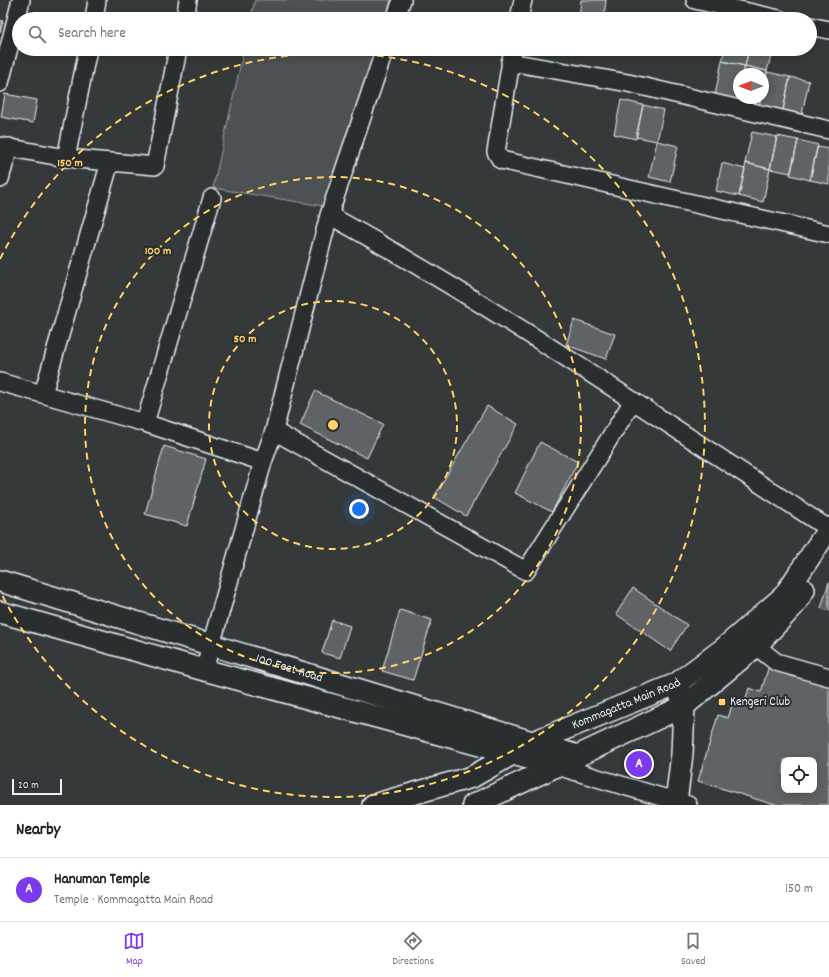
<!DOCTYPE html>
<html lang="en">
<head>
<meta charset="utf-8">
<style>
  body { margin:0; font-family:Dekko,sans-serif; background:#f6f6f6; color:#222 }
  .controls { position:absolute; right:12px; bottom:12px; display:grid; overflow:hidden; border-radius:8px; box-shadow:0 2px 10px #0003 }
  .controls button { width:36px; height:36px; display:grid; place-items:center; padding:0; border:0; border-bottom:1px solid #e0e0e0; background:#fff; color:#222; font:20px sans-serif }
  .compass { position:absolute; left:733px; top:68px; width:36px; height:36px; border-radius:50%; background:#fff; box-shadow:0 2px 10px #0003; rotate:270deg }
  .scale { position:absolute; left:12px; bottom:10px; width:50px; box-sizing:border-box; padding-left:4px; border:2px solid #e8f1f8; border-top:0; font-size:11px; line-height:14px; white-space:nowrap; color:#e8f1f8; -webkit-text-stroke:3px #2a2d2e; paint-order:stroke }
  .you { position:absolute; left:359px; top:509px; width:14px; height:14px; margin:-10px; border:3px solid #fff; border-radius:50%; background:#1a73e8; box-shadow:0 0 0 6px #1a73e833 }
  .badge { display:grid; place-items:center; width:26px; height:26px; border-radius:50%; background:#7c3aed; color:#fff; font-size:13px; font-weight:700 }
  .pin { position:absolute; translate:-50% -50%; border:2px solid #fff; box-shadow:0 1px 4px #0006 }
  .list { margin:0; padding:0; list-style:none }
  h2 { display:flex; justify-content:space-between; align-items:center; height:52px; margin:0; padding:0 16px; font-size:17px }
  h2 small { font-size:13px; font-weight:400; color:#767676 }
  .list li { display:grid; grid-template-columns:26px 1fr auto; gap:12px; align-items:center; box-sizing:border-box; height:64px; padding:0 16px; border-top:1px solid #e0e0e0 }
  .list b { display:block; font-size:15px; white-space:nowrap }
  .list p { margin:0; font-size:13px; white-space:nowrap; color:#767676 }
  .list em { font-size:13px; font-style:normal; color:#767676 }
  .icon { flex:none; width:22px; height:22px; fill:none; stroke:currentColor; stroke-width:2; stroke-linecap:round; stroke-linejoin:round }
  .map { position:relative; flex:none; width:829px; height:805px; overflow:hidden }
  .search { position:absolute; background:#fff; box-shadow:0 2px 10px #0003; left:12px; right:12px; top:12px; height:44px; display:flex; align-items:center; gap:10px; box-sizing:border-box; padding:0 14px; border-radius:22px; color:#767676; font-size:15px }
  .sheet { height:116px; background:#fff }
  nav { display:flex; justify-content:space-around; align-items:center; box-sizing:border-box; height:56px; border-top:1px solid #e0e0e0; background:#fff; font-size:11px; color:#767676 }
  nav a { display:grid; justify-items:center; gap:2px }
  nav .on { color:#7c3aed }
  .map>svg:first-child { display:block }
  .green { fill:#4d5152; stroke:#9aa1a5 }
  .building { fill:#5f6365; stroke:#e8f1f8; fill-rule:evenodd }
  .lines { fill:none; stroke-linecap:round; stroke-linejoin:round }
  .minor-casing { stroke:#e8f1f8; stroke-width:20 }
  .major-casing { stroke:#e8f1f8; stroke-width:24 }
  .minor { stroke:#2a2d2e; stroke-width:17 }
  .major { stroke:#2a2d2e; stroke-width:21 }
  .ring { fill:none; stroke:#ffd166; stroke-width:2; stroke-dasharray:7 5 }
  .poi-dot { fill:#ffd166; stroke:#2a2d2e; stroke-width:1.5 }
  .labels { text-anchor:middle; dominant-baseline:central; stroke-width:4; stroke-linejoin:round; paint-order:stroke }
  .street-label { font-size:13px; fill:#e8f1f8; stroke:#2a2d2e }
  .poi-label { font-size:13px; fill:#e8f1f8; stroke:#2a2d2e; text-anchor:start }
  .centre { fill:#ffd166; stroke:#2a2d2e; stroke-width:2 }
  .ring-label { font-size:12px; text-anchor:middle; font-weight:bold; fill:#ffd166; stroke:#2a2d2e; stroke-width:4; stroke-linejoin:round; paint-order:stroke }
</style>
</head>
<body>
<div class="map">
<svg width="829" height="805" viewBox="0 0 829 805">
  <rect width="100%" height="100%" fill="#35393a"/>
  <filter id="ink" filterUnits="userSpaceOnUse"><feTurbulence type="fractalNoise" baseFrequency=".025" numOctaves="2"/><feDisplacementMap in="SourceGraphic" scale="8" xChannelSelector="R" yChannelSelector="G"/><feConvolveMatrix kernelMatrix="1 2 1 2 8 2 1 2 1" color-interpolation-filters="sRGB"/></filter>
  <g filter="url(#ink)">
    <!-- green -->
    <path class="green" d="M255,0H391L385,19H250Z
      M244,49H375L323,206L213,188Z"/>
    <!-- building -->
    <path class="building" d="M581,0H606L604,19H579Z
      M0,20L3,21L0,33Z
      M725,49H749L745,66L722,61Z
      M749,49H773L767,71L745,66Z
      M722,61L745,66L743,74H739L738,100L715,95Z
      M745,66L767,71L763,89V74H743Z
      M767,72L790,77L783,110L759,105L761,98H763Z
      M790,77L809,81L802,114L783,110Z
      M5,94L37,100L33,123L1,117Z
      M739,94V98H761L759,105L738,100Z
      M621,100L643,105L636,139L614,134Z
      M643,105L664,110L657,141L636,137Z
      M752,132L777,137L770,169L745,163Z
      M777,136L798,140L791,173L770,169Z
      M798,140L818,145L810,180L790,175Z
      M657,141L678,146L670,182L649,177Z
      M817,147L829,149V184L810,180Z
      M722,163L745,169L739,196L716,191Z
      M746,163L770,169L763,202L739,196Z
      M574,320L615,334L606,359L566,345Z
      M315,391L383,424L367,458L300,425Z
      M487,406L518,424L466,516L434,497Z
      M540,442L578,462L552,512L515,493Z
      M164,446L206,459L187,526L145,514Z
      M829,582V611L821,608Z
      M633,588L687,625L670,651L616,614Z
      M400,610L432,620L413,680L382,671Z
      M332,620L350,626L340,658L322,653Z
      M770,662L829,681V805H775L698,781L718,715L728,718L733,702L744,705L749,688L761,692ZM784,760H814V790H784Z"/>
    <g class="lines">
      <!-- minor casing -->
      <g class="minor-casing">
        <path id="minor" d="M695,0L779,19
          M94,19L97,0
          M185,19L188,0
          M395,19L402,0
          M519,19L523,0
          M810,26L829,30
          M513,49L496,152L501,160L829,234
          M510,62L628,83L829,130
          M0,83L21,0
          M0,146L66,158L155,166L178,49
          M66,158L88,49
          M0,179L9,147
          M329,215C501,310 664,422 829,529
          M0,382L145,423L263,462
          M43,394L110,162
          M145,423L212,198
          M274,431L526,571L633,401
          M756,646L776,662L829,677
          M204,670L263,462L274,431L329,215L385,49
          M557,766L688,805"/>
      </g>
      <!-- major casing -->
      <g class="major-casing">
        <g id="major">
          <path id="s1" d="M0,581L578,756"/>
          <path d="M0,612L204,670L557,766"/>
          <path d="M676,802L682,754L684,706L680,694"/>
          <path id="s2" d="M373,805L472,777L533,742L676,684L723,649L784,596L829,528"/>
          <path d="M473,805L684,706L756,646L795,604L804,590"/>
        </g>
      </g>
      <!-- minor -->
      <use href="#minor" class="minor"/>
      <!-- major -->
      <use href="#major" class="major"/>
    </g>
  </g>
  <!-- distance rings -->
  <g class="ring">
    <circle cx="333" cy="425" r="124"/>
    <circle cx="333" cy="425" r="248"/>
    <path d="M0 259A372 372 0 1 1 0 591"/>
  </g>
  <!-- markers -->
  <rect class="poi-dot" x="718" y="698" width="8" height="8" rx="2"/>
  <g class="labels">
    <!-- street labels -->
    <g class="street-label">
      <text stroke="none"><textPath href="#s1" startOffset="302">100 Feet Road</textPath></text>
      <text stroke="none"><textPath href="#s2" startOffset="274">Kommagatta Main Road</textPath></text>
    </g>
    <!-- poi labels -->
    <g class="poi-label">
      <text x="730" y="702">Kengeri Club</text>
    </g>
  </g>
  <circle cx="333" cy="425" r="6" class="centre"/>
  <g class="ring-label">
    <text x="70" y="166">150 m</text>
    <text x="158" y="254">100 m</text>
    <text x="245" y="342">50 m</text>
  </g>
</svg>
<div class="controls">
<button><svg class="icon" aria-label="locate" viewBox="0 0 24 24"><circle cx="12" cy="12" r="6"/><path d="M12 2v4M12 18v4M2 12h4M18 12h4"/></svg></button>
</div>
<svg class="compass" viewBox="-18 -18 36 36"><path d="M0-13l5 13h-10z" fill="#e53935"/><path d="M0 13l5-13h-10z" fill="#767676"/></svg>
<div class="scale">20 m</div>
<div class="you"></div>
<div class="pin badge" style="left:639px;top:764px">A</div>
<div class="search"><svg class="icon" aria-label="search" viewBox="0 0 24 24"><circle cx="10" cy="10" r="6"/><path d="M15 15l6 6"/></svg>Search here</div>
</div>
<section class="sheet">
<h2>Nearby<small></small></h2>
<ul class="list">
<li><span class="badge">A</span><div><b>Hanuman Temple</b><p>Temple · Kommagatta Main Road</p></div><em>150 m</em></li>
</ul>
</section>
<nav>
<a class="on"><svg class="icon" aria-label="map" viewBox="0 0 24 24"><path d="M3 6l6-2 6 2 6-2v14l-6 2-6-2-6 2zM9 4v14M15 6v14"/></svg>Map</a>
<a><svg class="icon" aria-label="directions" viewBox="0 0 24 24"><path d="M12 3l9 9-9 9-9-9zM9 14v-3h6M13 9l2 2-2 2"/></svg>Directions</a>
<a><svg class="icon" aria-label="saved" viewBox="0 0 24 24"><path d="M7 4h10v16l-5-4-5 4z"/></svg>Saved</a>
</nav>
</body>
</html>
